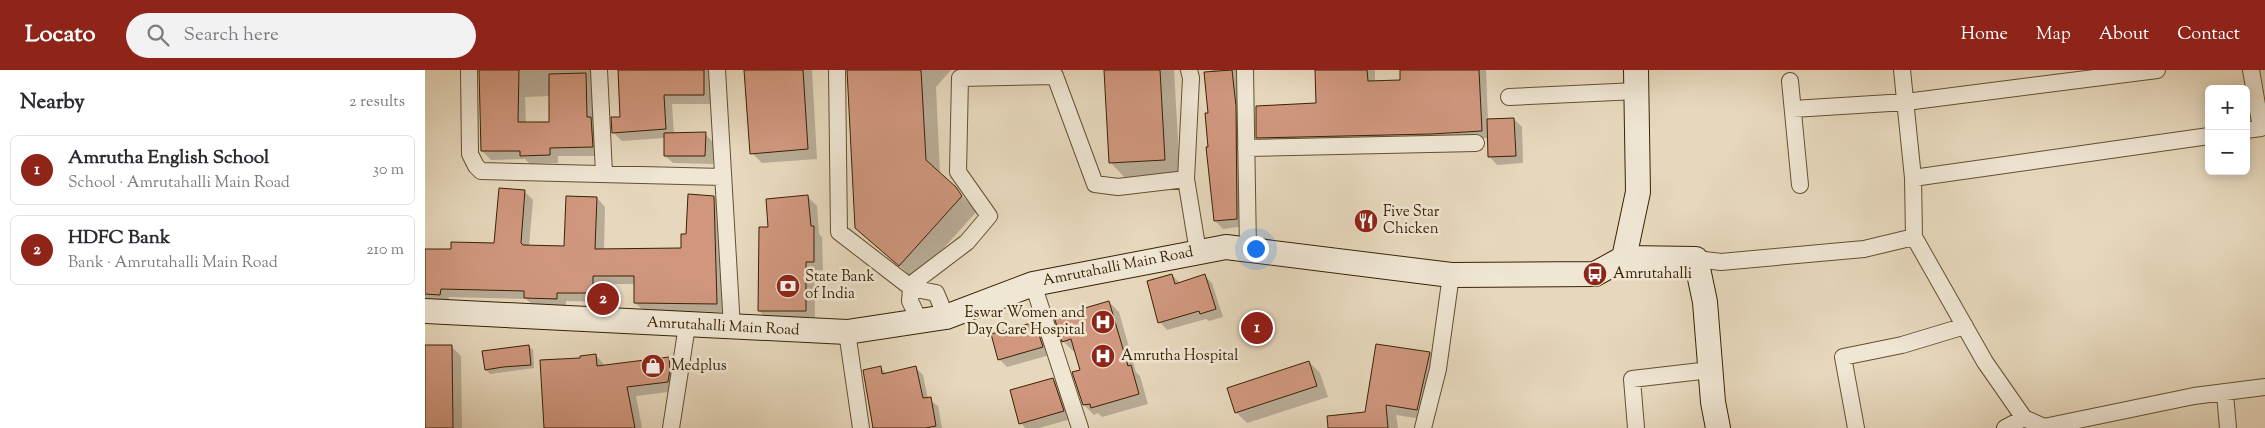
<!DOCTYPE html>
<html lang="en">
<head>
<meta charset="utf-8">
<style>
  body { margin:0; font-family:"Sorts Mill Goudy",serif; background:#f2f2f3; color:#2b2b33 }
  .controls { position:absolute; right:15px; top:15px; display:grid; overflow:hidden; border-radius:8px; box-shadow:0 2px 12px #0003 }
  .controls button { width:45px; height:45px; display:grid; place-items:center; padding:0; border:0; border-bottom:1px solid #e1e1e2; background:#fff; color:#2b2b33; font:25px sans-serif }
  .you { position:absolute; left:830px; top:178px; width:18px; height:18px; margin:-12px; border:4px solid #fff; border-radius:50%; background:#1a73e8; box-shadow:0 0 0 8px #1a73e833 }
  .badge { display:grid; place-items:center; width:32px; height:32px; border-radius:50%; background:#8f2418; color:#fff; font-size:16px; font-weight:700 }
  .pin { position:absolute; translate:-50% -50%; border:2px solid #fff; box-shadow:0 1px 5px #0006 }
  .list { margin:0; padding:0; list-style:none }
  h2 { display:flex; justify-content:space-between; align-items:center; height:65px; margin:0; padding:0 20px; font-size:21px }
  h2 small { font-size:16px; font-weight:400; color:#7c7c81 }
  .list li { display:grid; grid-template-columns:32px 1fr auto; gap:15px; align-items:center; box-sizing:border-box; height:70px; margin:0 10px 10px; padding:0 10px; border:1px solid #e1e1e2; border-radius:8px }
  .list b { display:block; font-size:19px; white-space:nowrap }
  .list p { margin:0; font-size:16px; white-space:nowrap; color:#7c7c81 }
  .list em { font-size:16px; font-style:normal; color:#7c7c81 }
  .icon { flex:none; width:28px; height:28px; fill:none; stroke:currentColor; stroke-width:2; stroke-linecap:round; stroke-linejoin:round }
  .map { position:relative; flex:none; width:1840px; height:358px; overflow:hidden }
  header { display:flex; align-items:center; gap:30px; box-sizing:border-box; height:70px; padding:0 25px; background:#8f2418; color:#fff }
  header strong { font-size:24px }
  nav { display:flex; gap:28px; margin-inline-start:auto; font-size:18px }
  .search { width:350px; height:45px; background:#f2f2f3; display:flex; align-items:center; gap:12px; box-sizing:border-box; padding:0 18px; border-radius:28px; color:#7c7c81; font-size:19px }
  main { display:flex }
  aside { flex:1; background:#fff }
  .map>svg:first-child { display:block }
  .shadow { fill:#0003; fill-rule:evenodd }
  .building { fill:#d0977e; stroke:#392201 }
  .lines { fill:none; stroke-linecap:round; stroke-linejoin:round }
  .street-casing { stroke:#645030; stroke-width:18 }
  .secondary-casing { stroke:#392201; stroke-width:26 }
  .street { stroke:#efe6d4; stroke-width:16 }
  .secondary { stroke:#efe6d4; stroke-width:24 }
  .labels { text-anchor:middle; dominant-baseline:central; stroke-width:5; stroke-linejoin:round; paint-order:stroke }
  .poi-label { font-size:15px; fill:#392201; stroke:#efe6d4; text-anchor:start }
  .street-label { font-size:15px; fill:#392201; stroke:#efe6d4 }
</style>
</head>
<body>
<header>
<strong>Locato</strong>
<div class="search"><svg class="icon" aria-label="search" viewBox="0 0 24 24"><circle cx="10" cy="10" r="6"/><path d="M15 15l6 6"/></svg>Search here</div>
<nav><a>Home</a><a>Map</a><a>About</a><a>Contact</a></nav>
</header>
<main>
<aside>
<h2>Nearby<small>2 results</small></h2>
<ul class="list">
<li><span class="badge">1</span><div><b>Amrutha English School</b><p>School · Amrutahalli Main Road</p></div><em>30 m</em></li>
<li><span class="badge">2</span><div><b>HDFC Bank</b><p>Bank · Amrutahalli Main Road</p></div><em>210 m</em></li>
</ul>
</aside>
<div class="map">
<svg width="1840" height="358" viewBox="0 0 1840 358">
  <rect width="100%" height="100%" fill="#e7d8bd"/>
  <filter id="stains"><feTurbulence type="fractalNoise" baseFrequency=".004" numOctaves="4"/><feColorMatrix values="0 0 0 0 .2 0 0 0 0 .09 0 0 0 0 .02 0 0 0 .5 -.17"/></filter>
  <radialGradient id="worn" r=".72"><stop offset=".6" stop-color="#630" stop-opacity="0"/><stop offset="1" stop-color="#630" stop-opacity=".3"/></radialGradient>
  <!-- shadow -->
  <path class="shadow" d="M55,0H174L176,86H133V93L105,94L100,89L66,90L57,81ZM125,26L126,53L101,54L100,27Z
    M194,0H287V34H247L249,64H280L288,72V94L248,93L240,86V68L197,71L188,62L196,48Z
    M320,0H387L392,89L337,93L327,83Z
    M423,0H526L511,17L515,104L552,141L490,210L431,157Z
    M680,0H749L755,105L700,108L685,92Z
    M787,0H822L820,156L798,159L790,151L784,44Z
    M891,0H950V12L977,11V0H1061L1063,51L1089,49L1097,57L1098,93L1072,95L1065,87L1064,68L840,75L832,67L892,34Z
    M99,121L108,130L104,176L141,177L172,128L180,137L179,180H258L263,165L289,127L297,136L300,242L219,241L210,233L211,214H177L176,232L141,231V237L109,236L101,229L24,227L23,233L0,232V180H27L71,174Z
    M383,127L392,136L394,164L397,167L398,200L389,201L390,249L344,250L334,241L344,158Z
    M747,205L755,213L779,205L787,213L798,247L784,251L781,249L742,260L735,252Z
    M684,232L694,242L711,302L715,306L723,334L677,347L673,343L669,345L659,335L657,301L651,280L648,281L638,271Z
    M609,253L617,261L625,285L582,297L574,289Z
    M0,276H26L36,286L37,358H0Z
    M104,276L108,280L109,298L65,304L61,300Z
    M1005,283L1016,294L1003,350L971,345L973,358H919L941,344Z
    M171,285L180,296L243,288L252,297V321L211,326L217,358H121L157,289Z
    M884,292L895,303L903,327L822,353L811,342Z
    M455,297L462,304L491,298L498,305L503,329L513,336L517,358H449Z
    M628,309L636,317L646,349L614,358H600L596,353Z"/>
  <!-- building -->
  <path class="building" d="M54,0H94L93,52H124V4L161,3L162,47H166L168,77L125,78V85L95,86V81H56Z
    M193,0H279V25H239L241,59L187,63L186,47H195Z
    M319,0H378L383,79L325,84Z
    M422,0H496L501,90L531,117L537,126L474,196L430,158Z
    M679,0H735L740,90L684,93Z
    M807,0L811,36L812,149L789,151L781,77H783L780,43H783L779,2Z
    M890,0H942L943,11L975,10V0H1054L1057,61L1006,64L831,68V36L891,33Z
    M1089,48L1091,86L1063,87L1062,49Z
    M281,62L280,86H239V63Z
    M74,118L100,120L96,173L98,175L139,176L141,126L172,127L170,179L256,178V164H261L263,124L289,126L292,234L209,233V206H168V223H132V229L99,228V221L16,219L15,225L0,224V179H26V172L69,173Z
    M383,125L386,156H389V192H381V241H333L334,157H343L341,129Z
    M747,204L750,214L780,204L791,239L775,244L774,241L733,253L722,211Z
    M684,231L703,296L706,295L714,324L666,338L665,334L658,335L647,302L655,300L646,269L637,272L629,247Z
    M610,252L618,277L573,290L566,264Z
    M951,274L1005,282L992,340L961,335L963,358H903L902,346L940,342Z
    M0,275H27L28,358H0Z
    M104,275L106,295L78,297L60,300L57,281Z
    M171,284L172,296L244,287L245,299L243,312L202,317L210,358H119L115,290L155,288V286Z
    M884,291L892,316L810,343L802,318Z
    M456,296L457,304L491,296L498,328L506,327L511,356L500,358H448L438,300Z
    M628,308L639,341L594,354L585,320Z"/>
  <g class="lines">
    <!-- street casing -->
    <g class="street-casing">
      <path id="street" d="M44,0L45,84L51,96L56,101L298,107
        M174,0L179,103
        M292,0L307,258
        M412,0L414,162L484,216L486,218L485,231L495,252
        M764,0L766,8L761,109L773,182
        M820,0L823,179
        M1477,0L1488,108L1784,66
        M1365,11L1375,115
        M1084,27L1212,21
        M1368,39L1481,32L1732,0
        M1821,60L1836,58L1826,0
        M821,78L1051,73
        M1488,108L1489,167
        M1271,189L1296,192L1439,179L1489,167L1560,292L1599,348L1619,357L1769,326L1840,317
        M608,214L655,358
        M484,216L542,172L564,146L533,102L535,8L630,6L670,114L693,117L761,109
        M486,218L511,223L521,247
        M422,262L436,358
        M1800,324L1803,358
        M246,358L262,256
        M998,358L1013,299L1026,205
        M1211,358L1207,309L1285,300
        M1431,358L1418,287L1477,275L1540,256
        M1580,358L1599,348"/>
    </g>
    <!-- secondary casing -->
    <g class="secondary-casing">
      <path id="secondary" d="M1199,188L1271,189L1280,232L1288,332L1293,358
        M0,241L422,262L521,247L608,214L801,177L1026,205L1170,204L1199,188L1213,122L1211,0"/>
    </g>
    <!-- street -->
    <use href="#street" class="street"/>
    <!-- secondary -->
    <use href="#secondary" class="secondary"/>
  </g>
  <!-- icons -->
  <defs>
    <g id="restaurant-disc" transform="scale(1.25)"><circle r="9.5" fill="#8f2418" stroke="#efe6d4"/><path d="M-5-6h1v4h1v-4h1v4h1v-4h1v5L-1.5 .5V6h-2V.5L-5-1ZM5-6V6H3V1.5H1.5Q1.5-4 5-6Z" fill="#fff"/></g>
    <g id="bus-disc" transform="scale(1.25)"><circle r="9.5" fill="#8f2418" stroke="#efe6d4"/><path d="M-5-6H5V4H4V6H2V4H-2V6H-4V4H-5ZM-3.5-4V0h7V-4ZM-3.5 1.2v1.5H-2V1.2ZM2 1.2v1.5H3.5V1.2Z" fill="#fff"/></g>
    <g id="bank-disc" transform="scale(1.25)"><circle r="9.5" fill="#8f2418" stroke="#efe6d4"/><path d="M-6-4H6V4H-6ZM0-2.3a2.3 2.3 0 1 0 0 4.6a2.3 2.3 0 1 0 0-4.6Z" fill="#fff"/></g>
    <g id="hospital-disc" transform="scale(1.25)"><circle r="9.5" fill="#8f2418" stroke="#efe6d4"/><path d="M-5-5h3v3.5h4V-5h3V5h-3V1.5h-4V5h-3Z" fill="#fff"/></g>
    <g id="shop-disc" transform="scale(1.25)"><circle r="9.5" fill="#8f2418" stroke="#efe6d4"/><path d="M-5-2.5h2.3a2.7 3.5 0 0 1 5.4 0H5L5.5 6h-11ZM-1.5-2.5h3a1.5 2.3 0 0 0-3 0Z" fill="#fff"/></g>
  </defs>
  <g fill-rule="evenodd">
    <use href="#restaurant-disc" x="941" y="151"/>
    <use href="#bus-disc" x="1170" y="204"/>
    <use href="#bank-disc" x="363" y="216"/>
    <use href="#hospital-disc" x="678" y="252"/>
    <use href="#hospital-disc" x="678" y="286"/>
    <use href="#shop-disc" x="228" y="296"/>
  </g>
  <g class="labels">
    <!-- poi labels -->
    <g class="poi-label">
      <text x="958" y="142">Five Star<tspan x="958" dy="17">Chicken</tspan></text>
      <text x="1188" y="204">Amrutahalli</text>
      <text x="380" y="207">State Bank<tspan x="380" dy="17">of India</tspan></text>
      <text x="660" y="243" text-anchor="end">Eswar Women and<tspan x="660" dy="17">Day Care Hospital</tspan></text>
      <text x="696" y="286">Amrutha Hospital</text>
      <text x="246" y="296">Medplus</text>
    </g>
    <!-- street labels -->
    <g class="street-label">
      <text transform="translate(693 197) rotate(-11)">Amrutahalli Main Road</text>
      <text transform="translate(298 257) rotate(3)">Amrutahalli Main Road</text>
    </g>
  </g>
  <rect width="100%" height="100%" filter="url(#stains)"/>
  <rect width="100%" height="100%" fill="url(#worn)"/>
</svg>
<div class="controls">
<button>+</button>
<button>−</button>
</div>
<div class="you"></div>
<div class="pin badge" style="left:832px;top:258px">1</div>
<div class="pin badge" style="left:178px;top:229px">2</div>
</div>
</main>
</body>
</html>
